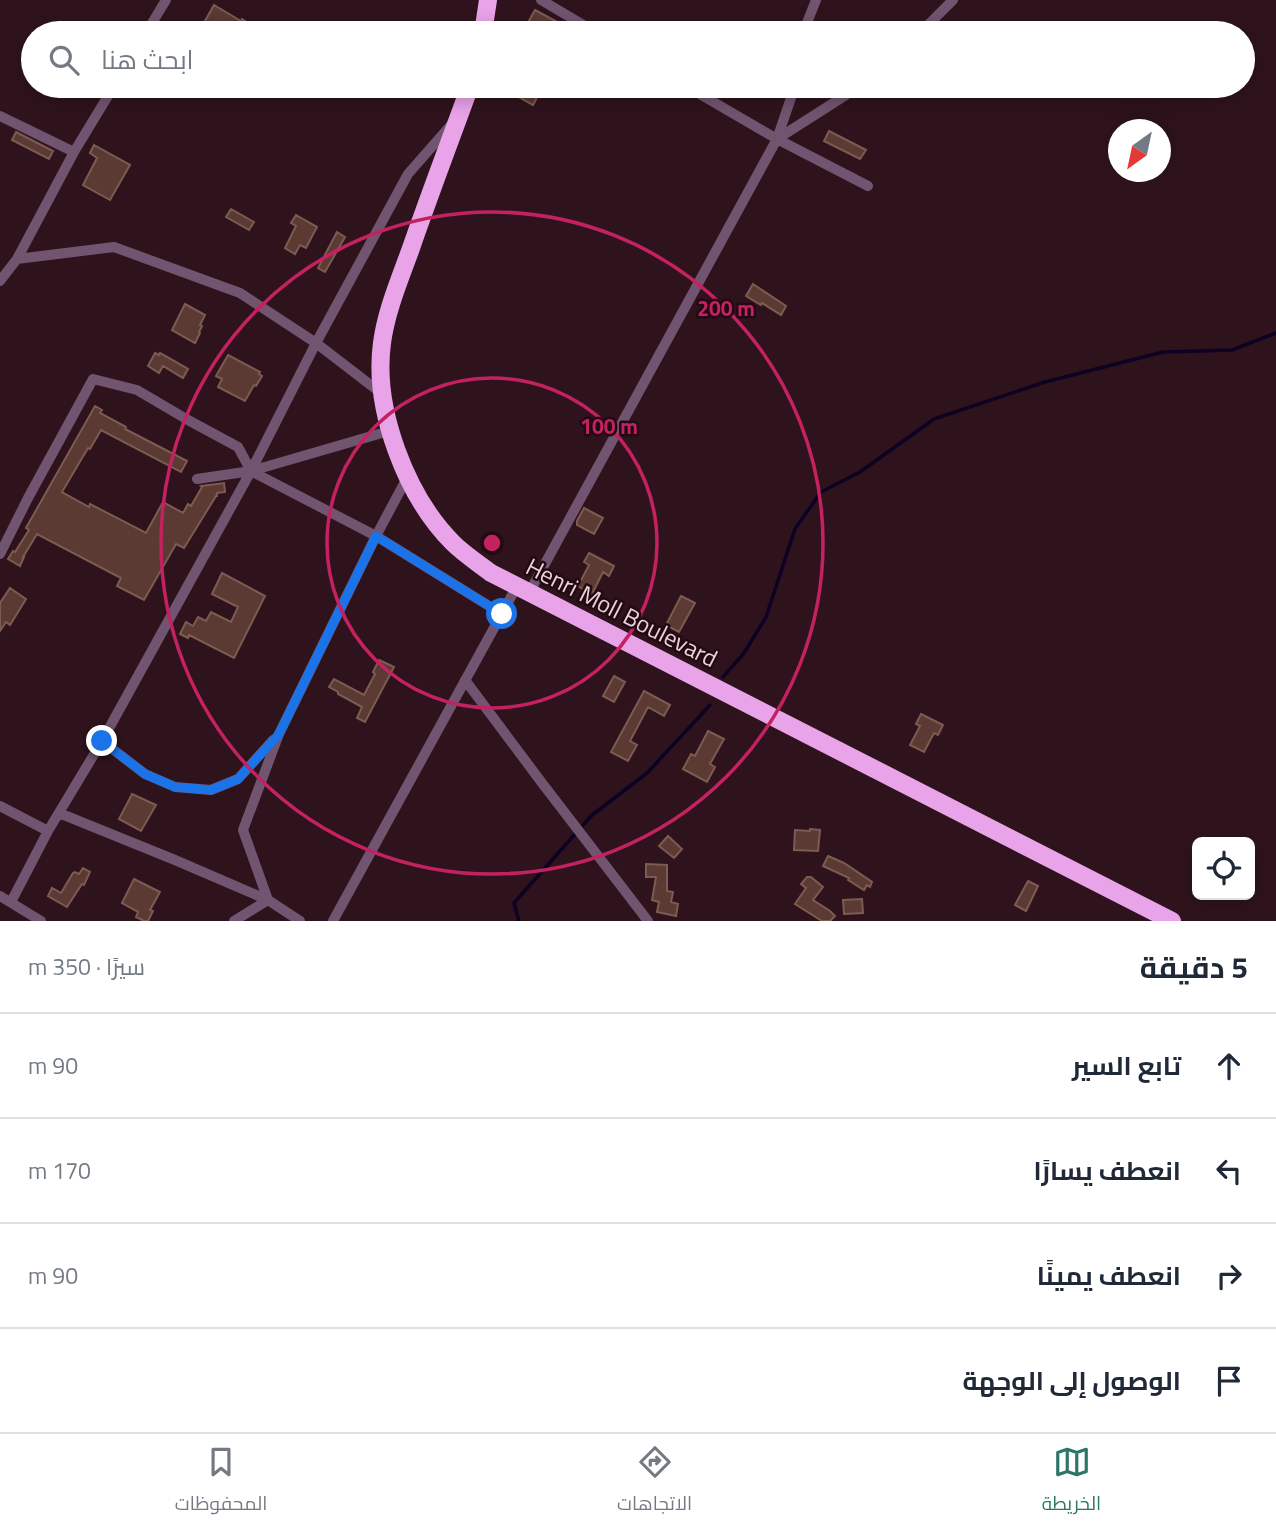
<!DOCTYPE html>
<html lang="ar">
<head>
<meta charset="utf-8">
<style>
  body { margin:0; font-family:"Titillium Web",Cairo,sans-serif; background:#f2f2f3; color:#1f2937; direction:rtl }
  .controls { position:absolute; right:21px; bottom:21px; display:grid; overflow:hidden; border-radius:10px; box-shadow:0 4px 18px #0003 }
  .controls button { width:63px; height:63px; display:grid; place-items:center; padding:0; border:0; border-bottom:2px solid #e0e1e3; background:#fff; color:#1f2937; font:35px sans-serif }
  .compass { position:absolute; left:1108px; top:119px; width:63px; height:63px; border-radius:50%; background:#fff; box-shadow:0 4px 18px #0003; rotate:213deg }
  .stop { position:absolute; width:21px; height:21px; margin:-16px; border:5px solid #1a73e8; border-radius:50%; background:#fff }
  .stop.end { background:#1a73e8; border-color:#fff; box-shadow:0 2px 7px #0008 }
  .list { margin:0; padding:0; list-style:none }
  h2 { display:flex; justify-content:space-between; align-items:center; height:91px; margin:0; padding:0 28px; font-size:30px }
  h2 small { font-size:23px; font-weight:400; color:#747a83 }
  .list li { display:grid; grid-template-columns:46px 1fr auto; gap:21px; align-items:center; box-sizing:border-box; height:105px; padding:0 28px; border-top:2px solid #e0e1e3 }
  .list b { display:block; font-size:26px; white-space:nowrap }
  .list em { font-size:23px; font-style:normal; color:#747a83 }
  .icon { flex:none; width:38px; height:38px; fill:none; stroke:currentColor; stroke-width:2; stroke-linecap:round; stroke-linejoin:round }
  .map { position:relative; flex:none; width:1276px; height:921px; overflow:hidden; direction:ltr }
  .search { position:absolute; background:#fff; box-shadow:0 4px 18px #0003; left:21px; right:21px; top:21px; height:77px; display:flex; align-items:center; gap:18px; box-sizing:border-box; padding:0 24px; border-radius:38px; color:#747a83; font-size:26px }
  .sheet { height:511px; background:#fff }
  nav { display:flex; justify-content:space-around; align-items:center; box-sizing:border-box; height:98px; border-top:2px solid #e0e1e3; background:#fff; font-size:19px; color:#747a83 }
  nav a { display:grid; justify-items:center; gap:4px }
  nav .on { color:#2c7668 }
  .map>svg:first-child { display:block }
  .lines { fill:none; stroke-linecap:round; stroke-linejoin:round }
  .stream { stroke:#0d0124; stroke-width:3.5 }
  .building { fill:#5a3a32; stroke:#7d5b52; stroke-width:2 }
  .street { stroke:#715570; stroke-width:10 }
  .highway { stroke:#e9a3e8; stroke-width:18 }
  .route { stroke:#1a73e8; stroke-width:9 }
  .ring { fill:none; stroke:#c42161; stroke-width:3.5 }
  .labels { text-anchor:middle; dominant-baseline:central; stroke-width:5; stroke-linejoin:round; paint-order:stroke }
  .street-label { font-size:24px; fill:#e8d3d9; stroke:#240913 }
  .centre { fill:#c42161; stroke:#240913; stroke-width:3.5 }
  .ring-label { font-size:21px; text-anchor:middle; font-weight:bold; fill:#c42161; stroke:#240913; stroke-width:5; stroke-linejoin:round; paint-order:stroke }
</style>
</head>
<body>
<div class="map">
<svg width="1276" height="921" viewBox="0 0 1276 921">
  <rect width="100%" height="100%" fill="#2f131c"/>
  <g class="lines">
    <!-- stream -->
    <path class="stream" d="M723,677L744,653L766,617L795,529L821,492L860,472L934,419L1045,382L1163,352L1232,350L1276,333
      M519,921L514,903L591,816L647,773L710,705"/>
  </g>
  <!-- building -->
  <path class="building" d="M214,5L241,21L242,19L251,25L247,33H209L201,28Z
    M535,10L559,23L554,33H522Z
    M525,86H543L533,105L519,97Z
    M829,131L866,150L860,159L824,141Z
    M16,132L53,151L49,159L12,140Z
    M94,145L130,165L110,200L83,185L97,158L90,153Z
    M231,209L254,222L249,230L226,217Z
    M296,215L317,227L306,248L300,245L295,254L285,248L296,226L291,223Z
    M337,232L345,237L325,272L318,268Z
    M753,284L786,306L781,315L762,303L761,305L746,296Z
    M185,304L205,315L200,325L202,326L199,332L200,333L195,343L172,330Z
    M155,353L159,355L160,353L188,369L183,378L163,366L159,373L148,366Z
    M228,355L260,372L259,374L262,376L256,386L254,385L245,401L218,387L222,379L216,376Z
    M95,406L102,410L100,413L126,427L125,429L187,461L181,472L101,430L90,449L88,448L62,492L89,507L90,504L146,533L163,502L183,513L188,504L191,506L202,487L201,486L224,483L225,492L217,493V496H216L184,548L176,544L144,600L117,586L121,578L37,534L23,557H24L20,566L8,559L13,551L15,552L29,530L26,528Z
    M584,508L603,518L594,534L577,525V521Z
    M589,553L614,566L609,576L603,572L592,594L578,586L589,565L584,562Z
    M222,573L265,596L234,658L189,635L188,638L180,634L186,622L193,626L198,617L206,621L211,612L231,622L238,607L212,594Z
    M10,588L26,599L10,625L6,622L0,631V603Z
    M681,596L695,603L679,632L666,625Z
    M379,660L394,667L365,722L357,718L362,707L338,694V692L329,687L334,679L364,695L375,674L373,672Z
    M614,676L625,682L614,702L603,696Z
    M644,691L670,705L664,716L648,707L630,741L637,745L628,761L611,752Z
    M921,714L943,725L938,735L934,733L924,752L910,745L920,726L916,724Z
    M708,731L724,739L710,764L715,767L707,782L683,769L691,754L695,756Z
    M132,794L156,805L141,831L119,819Z
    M810,829L820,830L818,851L794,850L795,830L810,831Z
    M668,836L682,849L674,858L659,846Z
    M828,856L844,863L872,882L870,887L867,885L864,890L848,880L849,878L823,866Z
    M646,864L667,865V891L673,892L671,902L678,904L676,916L657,912L659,902L652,900L656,877H646Z
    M83,868L90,872L84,885L82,884L67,907L48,896L52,888L61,893L73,873L75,872L79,874Z
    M807,877H811L823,887L813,900L830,911L835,916L830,921H822L795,904L806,888L801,884Z
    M134,879L160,892L150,910L153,911L148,921H144L136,917L138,912L122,903Z
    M1028,881L1038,886L1026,911L1015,905Z
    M862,899L863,913L844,914L843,900Z"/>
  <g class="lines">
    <!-- street -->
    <path class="street" d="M541,0L597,33
      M146,33L166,0
      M803,33L816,0
      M920,33L953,0
      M686,86L777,139L868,186
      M0,116L74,152
      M777,139L860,86
      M17,259L114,247L240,293L316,343L381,393
      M0,281L17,259L74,152L114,86
      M197,479L251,471L376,536L502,614
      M0,554L28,498L93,379L137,390L188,420L238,447L251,471L389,431
      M529,593L777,139L795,86
      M465,680L542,783L648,921
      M102,741L145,774L175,787L211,790L238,779L273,740
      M0,806L48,831
      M59,813L175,860L268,900L300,921
      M0,896L41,921
      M268,900L243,830L279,734L376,536L408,476
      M11,902L48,831L102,741L251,471L316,343L408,174L451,125
      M234,921L268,900
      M333,921L517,586"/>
    <!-- highway -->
    <path class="highway" d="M483,33L488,0
      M470,86C450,141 429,196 410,251C399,281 386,312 382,343C373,409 406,496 453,543C464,554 478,563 491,573L1172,921"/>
  </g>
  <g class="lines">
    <!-- route -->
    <path class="route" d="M102,741L145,774L175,787L211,790L238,779L279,734L376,536L502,614"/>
  </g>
  <!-- distance rings -->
  <g class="ring">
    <circle cx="492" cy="543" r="165"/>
    <circle cx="492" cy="543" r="331"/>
  </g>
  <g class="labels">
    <!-- street labels -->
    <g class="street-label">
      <text transform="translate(622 612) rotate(27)">Henri Moll Boulevard</text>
    </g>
  </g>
  <circle cx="492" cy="543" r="10" class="centre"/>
  <g class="ring-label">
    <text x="726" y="316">200 m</text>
    <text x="609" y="434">100 m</text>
  </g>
</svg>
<div class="controls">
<button><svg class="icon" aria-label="locate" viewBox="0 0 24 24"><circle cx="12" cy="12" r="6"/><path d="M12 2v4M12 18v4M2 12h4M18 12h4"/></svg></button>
</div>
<svg class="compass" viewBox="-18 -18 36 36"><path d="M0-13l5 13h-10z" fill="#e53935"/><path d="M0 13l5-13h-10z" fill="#747a83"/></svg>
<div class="stop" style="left:502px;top:614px"></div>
<div class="stop end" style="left:102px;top:741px"></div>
<div class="search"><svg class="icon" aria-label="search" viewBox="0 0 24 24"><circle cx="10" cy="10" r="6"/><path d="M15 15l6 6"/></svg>ابحث هنا</div>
</div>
<section class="sheet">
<h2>5 دقيقة<small>سيرًا · 350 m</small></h2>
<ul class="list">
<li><svg class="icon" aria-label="ahead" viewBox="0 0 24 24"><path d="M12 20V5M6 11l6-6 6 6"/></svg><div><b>تابع السير</b></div><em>90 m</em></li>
<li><svg class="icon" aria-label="left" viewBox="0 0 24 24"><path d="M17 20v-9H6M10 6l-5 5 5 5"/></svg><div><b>انعطف يسارًا</b></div><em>170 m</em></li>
<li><svg class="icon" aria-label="right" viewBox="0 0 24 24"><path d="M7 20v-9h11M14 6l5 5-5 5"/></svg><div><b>انعطف يمينًا</b></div><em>90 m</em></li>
<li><svg class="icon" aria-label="arrive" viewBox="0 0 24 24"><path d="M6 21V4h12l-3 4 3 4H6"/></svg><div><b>الوصول إلى الوجهة</b></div></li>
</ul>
</section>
<nav>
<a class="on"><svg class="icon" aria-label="map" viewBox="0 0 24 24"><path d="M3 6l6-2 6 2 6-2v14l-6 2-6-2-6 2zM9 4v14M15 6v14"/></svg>الخريطة</a>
<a><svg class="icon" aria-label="directions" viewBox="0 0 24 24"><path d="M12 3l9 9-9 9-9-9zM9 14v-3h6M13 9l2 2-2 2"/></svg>الاتجاهات</a>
<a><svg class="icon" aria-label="saved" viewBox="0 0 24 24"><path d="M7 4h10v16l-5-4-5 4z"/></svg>المحفوظات</a>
</nav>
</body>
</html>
